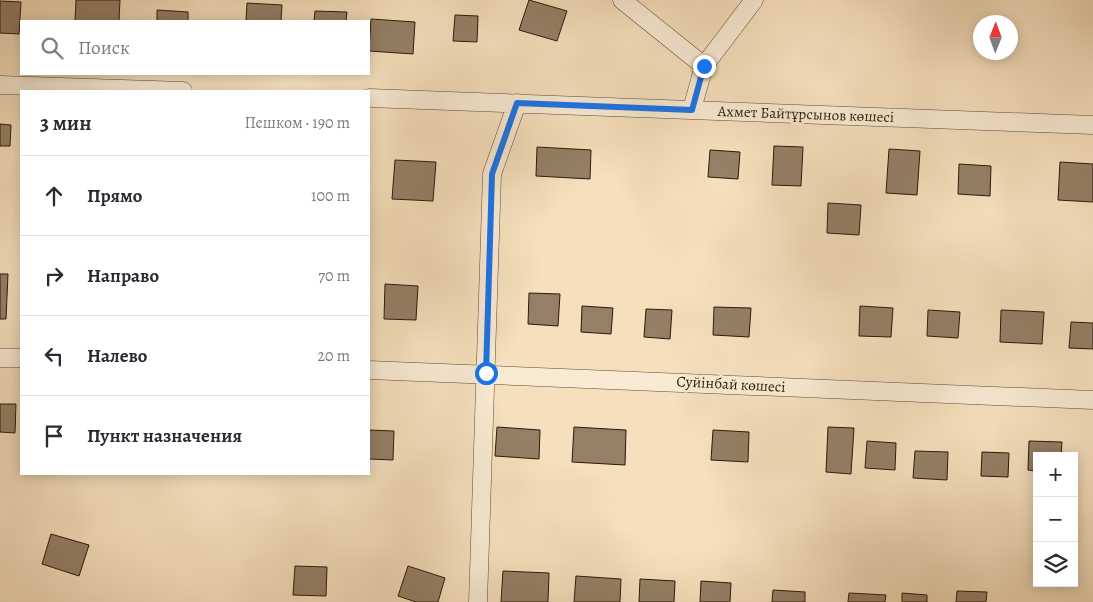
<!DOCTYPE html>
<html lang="ru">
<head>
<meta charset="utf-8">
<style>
  body { margin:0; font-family:Alegreya,serif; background:#f2f2f3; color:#2b2b33 }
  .controls { position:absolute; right:15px; bottom:15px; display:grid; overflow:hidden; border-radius:0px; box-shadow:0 2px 12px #0003 }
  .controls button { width:45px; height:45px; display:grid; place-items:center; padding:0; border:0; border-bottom:1px solid #e1e1e2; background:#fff; color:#2b2b33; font:25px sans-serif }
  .compass { position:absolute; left:973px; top:15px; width:45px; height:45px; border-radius:50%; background:#fff; box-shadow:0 2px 12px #0003; rotate:1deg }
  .stop { position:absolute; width:15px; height:15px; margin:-11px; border:4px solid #1a73e8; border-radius:50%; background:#fff }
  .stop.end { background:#1a73e8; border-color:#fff; box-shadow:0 1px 5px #0008 }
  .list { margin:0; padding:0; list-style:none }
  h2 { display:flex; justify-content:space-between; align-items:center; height:65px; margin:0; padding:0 20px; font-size:21px }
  h2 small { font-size:16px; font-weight:400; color:#7c7c81 }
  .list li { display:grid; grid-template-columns:32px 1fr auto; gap:15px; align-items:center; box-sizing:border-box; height:80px; padding:0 20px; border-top:1px solid #e1e1e2 }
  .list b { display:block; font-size:19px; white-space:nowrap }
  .list em { font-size:16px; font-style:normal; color:#7c7c81 }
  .icon { flex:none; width:28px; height:28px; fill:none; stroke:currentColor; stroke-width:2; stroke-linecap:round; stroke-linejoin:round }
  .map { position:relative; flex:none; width:1093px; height:602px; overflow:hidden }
  .search { position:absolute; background:#fff; box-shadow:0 2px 12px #0003; left:20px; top:20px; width:350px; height:55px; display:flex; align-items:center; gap:12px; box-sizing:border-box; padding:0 18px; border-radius:0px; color:#7c7c81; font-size:19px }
  .panel { position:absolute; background:#fff; box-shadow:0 2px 12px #0003; left:20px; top:90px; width:350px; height:385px; border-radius:0px }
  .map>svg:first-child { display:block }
  .building { fill:#948066; stroke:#2b1909 }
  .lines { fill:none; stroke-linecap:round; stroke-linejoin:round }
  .minor-casing { stroke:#5e4a36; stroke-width:19 }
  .minor { stroke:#f8ead3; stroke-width:18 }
  .route { stroke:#1a73e8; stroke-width:6 }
  .labels { text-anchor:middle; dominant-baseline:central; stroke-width:5; stroke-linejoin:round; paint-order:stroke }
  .street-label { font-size:15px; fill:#2b1909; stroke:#f8ead3 }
</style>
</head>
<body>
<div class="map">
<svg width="1093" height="602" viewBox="0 0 1093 602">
  <rect width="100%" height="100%" fill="#f5dfbc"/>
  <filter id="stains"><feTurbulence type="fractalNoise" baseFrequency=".004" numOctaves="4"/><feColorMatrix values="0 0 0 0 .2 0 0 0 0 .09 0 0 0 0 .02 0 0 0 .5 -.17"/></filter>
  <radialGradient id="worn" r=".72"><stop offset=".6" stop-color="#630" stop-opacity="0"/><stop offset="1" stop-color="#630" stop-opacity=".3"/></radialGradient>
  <!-- building -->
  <path class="building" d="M76,0H120L119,21H75Z
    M529,0L567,11L557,41L519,30Z
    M0,1L21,2L19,34L0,33Z
    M247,3L282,5L281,21H246Z
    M157,10L188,12V21H157Z
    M315,11L347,12L346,21H314Z
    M455,15L478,16L477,42L453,41Z
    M371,19L415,22L413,54L369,51Z
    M0,124L11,125L10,146H0Z
    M774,146L803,147L801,186L772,185Z
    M537,147L591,150L590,179L536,176Z
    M889,149L920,151L917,195L886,193Z
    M710,150L740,152L738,179L708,177Z
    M395,160L436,162L433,201L392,199Z
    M1060,162L1093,164V202L1058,200Z
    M959,164L991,166L990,196L958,194Z
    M828,203L861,205L859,235L827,233Z
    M0,274H8L6,319H0Z
    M385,284L418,286L416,320L384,319Z
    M529,293L560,294L558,326L528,324Z
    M582,306L613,308L611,334L581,332Z
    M860,306L893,308L891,337L859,336Z
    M714,307L751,308L749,337L713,335Z
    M646,309L672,310L670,339L644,337Z
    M928,310L960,312L958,338L927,336Z
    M1001,310L1044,312L1042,344L1000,342Z
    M1071,322L1093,323V349L1069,348Z
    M0,404H16L15,433L0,432Z
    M497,427L540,430L539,459L495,456Z
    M574,427L626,430L625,465L572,462Z
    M828,427L854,428L851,474L826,472Z
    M369,430L394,431L393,460L369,459Z
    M713,430L749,432L748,462L711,460Z
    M867,441L896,443L895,470L865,468Z
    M1029,441L1062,442L1061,456H1037V471L1028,470Z
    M915,451L948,452L947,480L913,478Z
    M982,452L1009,453L1008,477L981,476Z
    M51,534L89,545L79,576L42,564Z
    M295,566L327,567L326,596L293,595Z
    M408,566L445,578L438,602H416L398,596Z
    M503,571L549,573L548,602H501Z
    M576,576L621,579L620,602H574Z
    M640,579L675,581L674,602H639Z
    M701,581L731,583L730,602H700Z
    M773,590L805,592V602H772Z
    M957,591L987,592L986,602H956Z
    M849,593L886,595L885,602H848Z
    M902,593L927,595V602H902Z"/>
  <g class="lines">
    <!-- minor casing -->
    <g class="minor-casing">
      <path id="minor" d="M622,0L704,66L692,109
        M704,66L754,0
        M0,85L183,91
        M369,98L1093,125
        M0,358H21
        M369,370L1093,400
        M478,602L492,174L517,103"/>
    </g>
    <!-- minor -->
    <use href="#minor" class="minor"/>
  </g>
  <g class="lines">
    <!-- route -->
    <path class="route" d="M486,373L492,174L517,103L692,110L704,66"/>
  </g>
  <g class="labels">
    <!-- street labels -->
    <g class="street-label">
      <text transform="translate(806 114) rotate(2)">Ахмет Байтұрсынов көшесі</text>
      <text transform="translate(731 384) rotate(3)">Суйінбай көшесі</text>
    </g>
  </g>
  <rect width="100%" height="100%" filter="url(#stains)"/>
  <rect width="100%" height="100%" fill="url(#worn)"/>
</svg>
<div class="controls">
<button>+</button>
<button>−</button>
<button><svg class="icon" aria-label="layers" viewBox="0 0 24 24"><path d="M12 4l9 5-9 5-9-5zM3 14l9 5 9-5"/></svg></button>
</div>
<svg class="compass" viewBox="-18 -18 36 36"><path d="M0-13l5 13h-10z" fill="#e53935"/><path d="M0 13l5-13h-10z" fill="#7c7c81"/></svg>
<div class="stop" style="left:486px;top:373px"></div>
<div class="stop end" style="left:704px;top:66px"></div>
<div class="search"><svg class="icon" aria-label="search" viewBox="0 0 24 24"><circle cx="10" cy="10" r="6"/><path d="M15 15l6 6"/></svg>Поиск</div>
<section class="panel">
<h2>3 мин<small>Пешком · 190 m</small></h2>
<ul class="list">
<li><svg class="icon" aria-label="ahead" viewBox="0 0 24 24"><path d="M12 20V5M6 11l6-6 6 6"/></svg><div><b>Прямо</b></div><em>100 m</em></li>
<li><svg class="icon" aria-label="right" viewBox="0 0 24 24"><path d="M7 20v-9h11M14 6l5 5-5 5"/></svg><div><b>Направо</b></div><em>70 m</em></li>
<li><svg class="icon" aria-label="left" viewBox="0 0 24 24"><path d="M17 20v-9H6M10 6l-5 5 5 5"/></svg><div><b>Налево</b></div><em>20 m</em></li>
<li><svg class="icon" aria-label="arrive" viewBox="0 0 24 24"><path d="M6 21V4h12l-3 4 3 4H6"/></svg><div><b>Пункт назначения</b></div></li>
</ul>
</section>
</div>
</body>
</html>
